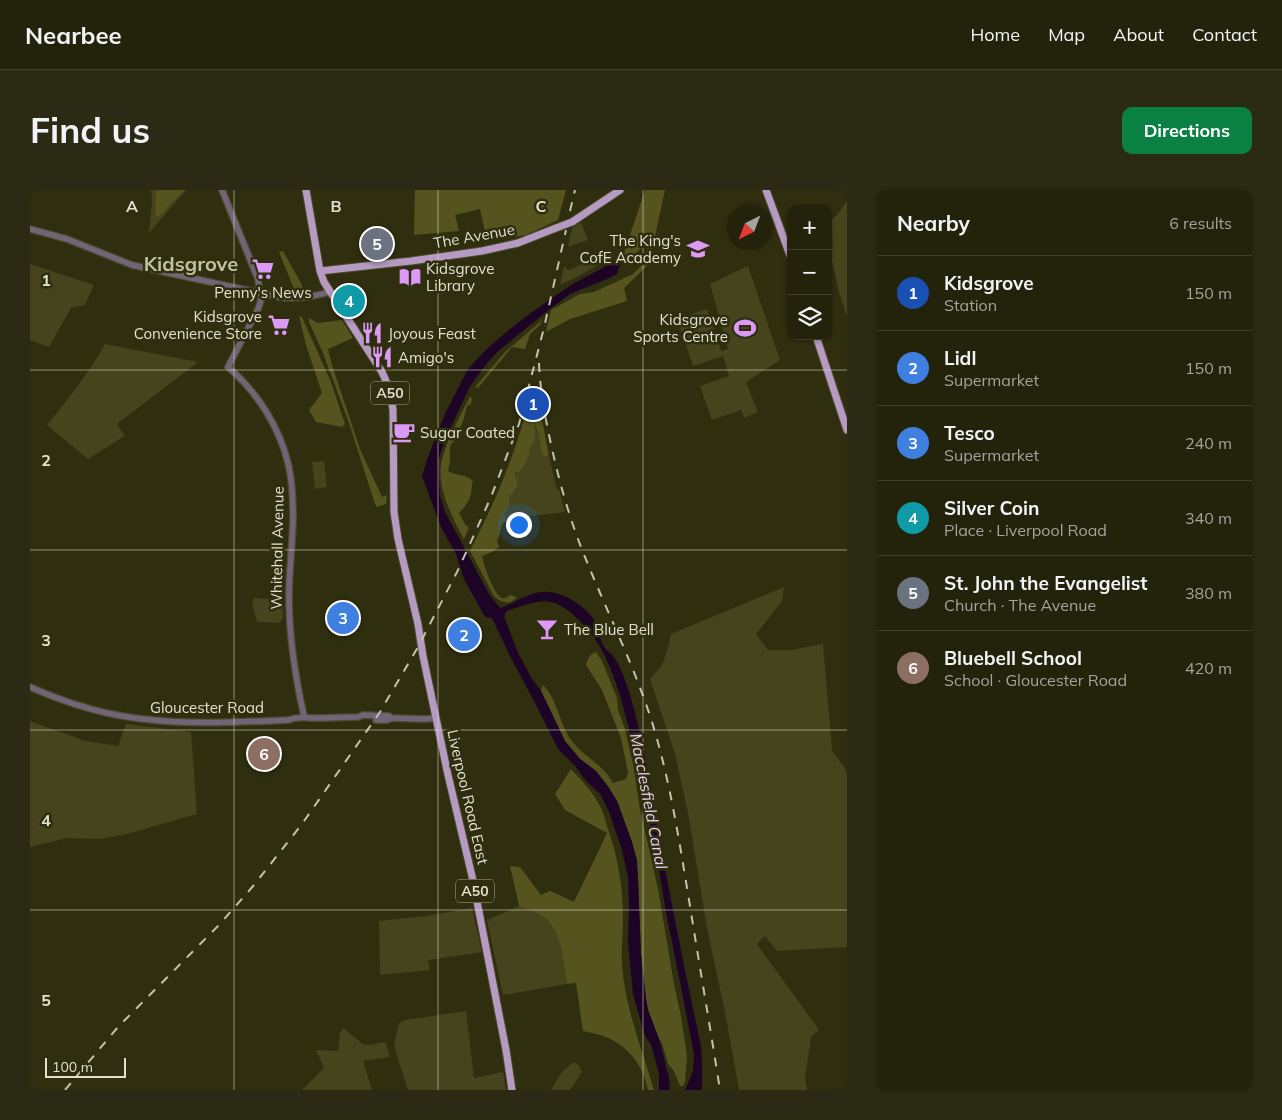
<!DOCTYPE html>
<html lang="en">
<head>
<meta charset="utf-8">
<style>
  body { margin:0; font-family:Mulish,sans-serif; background:#2b2a14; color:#f1f3f6 }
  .controls { position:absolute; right:15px; top:15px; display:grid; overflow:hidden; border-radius:10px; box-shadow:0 1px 4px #0004 }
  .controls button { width:45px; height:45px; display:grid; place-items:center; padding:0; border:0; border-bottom:1px solid #403f2c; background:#23220b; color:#f1f3f6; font:25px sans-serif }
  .compass { position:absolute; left:697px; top:15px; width:45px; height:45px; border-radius:50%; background:#23220b; box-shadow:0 1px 4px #0004; rotate:222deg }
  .scale { position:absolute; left:15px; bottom:12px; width:81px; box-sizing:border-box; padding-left:5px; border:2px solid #e1e1cf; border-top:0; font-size:14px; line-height:18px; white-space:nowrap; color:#e1e1cf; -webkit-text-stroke:4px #2f2e0f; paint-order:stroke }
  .you { position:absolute; left:488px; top:334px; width:18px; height:18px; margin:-12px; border:4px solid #fff; border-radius:50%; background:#1a73e8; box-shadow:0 0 0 8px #1a73e833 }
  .badge { display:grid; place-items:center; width:32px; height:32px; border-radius:50%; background:#0b8043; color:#fff; font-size:16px; font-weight:700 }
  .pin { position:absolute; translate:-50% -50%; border:2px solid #fff; box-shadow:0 1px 5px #0006 }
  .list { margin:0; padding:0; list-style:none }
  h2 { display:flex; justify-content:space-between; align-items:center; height:65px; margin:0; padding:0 20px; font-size:21px }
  h2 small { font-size:16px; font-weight:400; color:#a3a49d }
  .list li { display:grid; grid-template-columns:32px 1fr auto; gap:15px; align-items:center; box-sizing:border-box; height:75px; padding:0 20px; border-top:1px solid #403f2c }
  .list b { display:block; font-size:19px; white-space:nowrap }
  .list p { margin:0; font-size:16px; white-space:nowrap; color:#a3a49d }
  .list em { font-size:16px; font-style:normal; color:#a3a49d }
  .icon { flex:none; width:28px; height:28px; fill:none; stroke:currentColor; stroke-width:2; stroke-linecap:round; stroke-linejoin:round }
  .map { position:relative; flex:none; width:817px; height:900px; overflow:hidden; border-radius:10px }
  header { display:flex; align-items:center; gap:30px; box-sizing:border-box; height:70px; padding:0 25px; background:#23220b; border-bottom:1px solid #403f2c }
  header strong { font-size:24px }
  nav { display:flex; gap:28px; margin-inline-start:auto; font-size:18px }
  .intro { display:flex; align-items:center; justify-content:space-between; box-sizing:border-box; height:120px; padding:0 30px }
  h1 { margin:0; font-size:35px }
  .button { padding:12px 22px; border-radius:10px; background:#0b8043; color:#fff; font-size:18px; font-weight:700 }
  main { display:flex; gap:30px; padding:0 30px }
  aside { flex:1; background:#23220b; border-radius:10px; box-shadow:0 1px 4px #0004 }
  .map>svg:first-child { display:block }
  .green { fill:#45441d }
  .forest { fill:#55541e }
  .water { fill:#1d0325 }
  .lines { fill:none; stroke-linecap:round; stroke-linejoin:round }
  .minor-casing { stroke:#4b4b2e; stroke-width:8 }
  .major-casing { stroke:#4b4b2e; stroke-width:9 }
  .minor { stroke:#716477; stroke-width:5.5 }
  .major { stroke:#b69ac1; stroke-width:7 }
  .rail { stroke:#c2c2ae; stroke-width:2; stroke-dasharray:9 9; stroke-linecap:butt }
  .major-bridge-casing { stroke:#4b4b2e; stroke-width:9; stroke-linecap:butt }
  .major-bridge { stroke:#b69ac1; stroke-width:7 }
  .grid { fill:none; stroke:#e1e1cf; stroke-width:1; stroke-opacity:0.55 }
  .labels { text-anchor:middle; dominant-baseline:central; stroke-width:5; stroke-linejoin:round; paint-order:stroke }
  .shield { fill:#2f2e0f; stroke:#acab95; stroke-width:1 }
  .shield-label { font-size:14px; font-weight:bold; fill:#e1e1cf }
  .street-label { font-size:15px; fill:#e1e1cf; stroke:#2f2e0f }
  .poi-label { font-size:15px; fill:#e1e1cf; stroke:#2f2e0f; text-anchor:start }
  .water-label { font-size:16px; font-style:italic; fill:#ebcef6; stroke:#2f2e0f }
  .district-label { font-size:20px; font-weight:bold; fill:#c1c19e; stroke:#2f2e0f }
  .grid-label { font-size:16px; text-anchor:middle; font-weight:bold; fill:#e1e1cf; stroke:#2f2e0f; stroke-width:5; stroke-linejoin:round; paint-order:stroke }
</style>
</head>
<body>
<header>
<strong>Nearbee</strong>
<nav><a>Home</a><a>Map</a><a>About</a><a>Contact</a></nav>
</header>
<div class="intro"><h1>Find us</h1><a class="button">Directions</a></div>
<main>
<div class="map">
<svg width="817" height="900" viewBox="0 0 817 900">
  <rect width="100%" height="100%" fill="#2f2e0f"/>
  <!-- green -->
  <path class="green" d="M121,0H156L119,43L122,11Z
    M817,11V126L809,102L800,62C807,47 798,46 798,32L807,25Z
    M551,32L558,50L538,57L542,38Z
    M566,68L568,75L551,85L530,95L534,77L539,80Z
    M0,74L64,95L55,115L41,118L19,157L0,150Z
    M718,76L750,170L716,192L728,222L714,228L711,220L682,230L670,196L699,186L693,166L663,176L647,129L677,119L691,161L698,159L680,94Z
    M75,154L168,172L87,234L95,246L58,269L17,235C38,209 59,183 75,154Z
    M505,234C511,243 509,256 513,267L519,266L527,300H529L535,322L475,329L474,323C478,318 479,313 479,306L483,304L488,294L483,281L488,283C496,277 497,267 500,258C501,254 503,250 504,246C505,242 505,238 505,234Z
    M294,271L297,297L285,299L282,272Z
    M754,397L752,411L726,444L738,460H761L793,454L802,560L817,582V757L747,761L735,746L727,754L789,840L781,847L775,889L777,900H709L695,822L677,738L658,623L645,564L620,489L632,475L638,458L641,444Z
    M224,408L251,410C252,418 256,428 249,433L227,432L222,413Z
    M0,531L55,551L88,556L96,534L161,542L167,624L97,644L70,649L37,648L0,657Z
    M489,716C497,719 507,722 514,727C531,739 534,775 537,794L473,805L457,730Z
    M442,718L452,762L398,770L400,780L350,785L349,731L396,726Z
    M436,821L444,888L473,882L476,900H378L364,856L369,833L375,830Z
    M313,838L333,854L340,855L355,852L360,867L333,871L342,900H272L294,878L286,860L308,861L310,843Z
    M542,873H546L549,875L552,882L540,900H521L532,882Z"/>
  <!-- forest -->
  <path class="forest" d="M128,0H154L138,16L133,24L128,27L126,26L125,23L126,2Z
    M385,0H536L528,30L496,45L457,51L450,19L425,25L429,41L384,45Z
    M615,0H635L619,74L594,98L597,111L540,129L516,142L521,120L550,104L564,102L603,84L616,71L617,57L614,56L607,62L592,70L591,65L593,66Z
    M253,61L272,95L273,104H266L249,62Z
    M269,126L272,127L301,192L315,234L312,237L286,232L279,220L292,203L276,155Z
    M512,127L511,134L500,144L495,159L482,157L448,198L445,197L475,162L510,132Z
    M279,128L288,133L312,130L323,148L298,159L302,175L330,259L352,307L357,305L356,314L347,317L345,314L319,233L293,163L279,132Z
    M440,206L442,209L441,214L437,216L433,231L424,252L422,253L420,256V272L418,281C426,286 436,284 443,291C441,296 442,299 441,304C439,312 434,318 429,323L435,334L439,338L434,349C423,330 407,297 411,275C414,254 431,225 440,206Z
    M510,219L519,266L513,267C509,256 511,244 505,235C504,242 507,252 500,257C499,267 495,278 488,283L484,281L488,294L483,304L479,306V316L474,324L476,331C468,335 472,344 467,350L469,357L464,361L452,366C454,375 463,404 472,408C475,409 477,407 480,405L487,407C480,416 471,413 464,406L440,361C463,316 483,270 496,222Z
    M566,462L572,471L587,508L588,520L595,539L603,574L610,619L628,699L644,794L651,826L657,866L655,892L653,896H650L644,881L638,874L632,853L629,849L618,820L616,809L611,764L608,688L602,652L587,611L577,595L566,581L550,569L535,551L511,501L513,495C528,509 529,535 542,551C554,567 574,575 583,593L596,589L598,582L591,548L572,500L556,475C558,469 559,464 566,462Z
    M541,579C552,591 564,603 571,618C574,624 575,630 577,636C588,667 593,697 593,729C593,744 591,760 592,775C595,818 612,859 624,900H618C613,875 599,857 576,847C569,844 561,843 553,841L546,793L537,794C534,775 531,739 514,727C507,722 497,719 489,716L480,676L490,677L511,705L520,701L544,712L577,643L535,620L525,604Z"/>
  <!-- water -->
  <path class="water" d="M589,65H591V71L587,84L577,89L540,104L521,118L467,162L458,172L440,196L414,252L408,272L410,306L415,322L429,348L459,404L469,417L472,418C483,413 501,402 513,402C522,401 535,406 542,410C553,416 566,428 569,441C570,447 571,453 575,458C577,461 581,463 583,466C589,474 593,484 596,493C612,540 619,589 627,637C641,710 655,783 671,856L672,869V900H655L663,881L664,865C655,818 646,770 636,723C633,706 631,688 627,671C623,645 617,619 611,593C601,549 594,507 575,466C567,449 549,427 533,417C513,405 499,415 479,420C475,422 474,424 475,429L488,463L502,489L511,501L535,551L550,569L566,581L577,595L587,611L602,652L607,670L608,688L611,764L616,809L618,820L629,849L639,888L640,900H629V884L621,854L615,846L603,804L598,752L599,717L598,687L592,660L579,622L570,604L556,591L545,576L528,559L506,515L480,466L463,430L462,428L455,427L434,389L426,364L411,337L392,286L398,267L415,224L437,181C454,159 476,142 497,126C511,116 524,106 538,97C555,86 573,80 588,67Z"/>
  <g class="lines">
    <!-- minor casing -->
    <g class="minor-casing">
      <path id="minor" d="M192,0L228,89L229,97L228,102
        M0,39L37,49L102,75L249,107C265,109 283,107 299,102
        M233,104L228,119L198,177C227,202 249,236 258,273C262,289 263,309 263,326C263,352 259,379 259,406C259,447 265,486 274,526
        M0,497C36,513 74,525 113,529C161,535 209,532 258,530C269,526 274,528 285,528C299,528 314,527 328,527L333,525L359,526L362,528
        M346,530H357L362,528L395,529L406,528"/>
    </g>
    <!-- major casing -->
    <g class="major-casing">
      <path id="major" d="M276,0L290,81L294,92L352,182L360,200L363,220L364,322L368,349L388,434L393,466L418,585L442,686L476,860L482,900
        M736,0L761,68
        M542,32L590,0
        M290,81L381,71L452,61L488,53L526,38
        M786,146L817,240"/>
    </g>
    <!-- minor -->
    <use href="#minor" class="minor"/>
    <!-- major -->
    <use href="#major" class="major"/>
    <!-- rail -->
    <path class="rail" d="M540,21L545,0
      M509,173C510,198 514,221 519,245C527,283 537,321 551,357C574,416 603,472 622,532C640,590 649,650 659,710C669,773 680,836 690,900
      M35,900L88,837L189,735L224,695L272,634L350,522L388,457L427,382L439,356L461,307L489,234L514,138L536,40"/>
    <!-- major-bridge casing -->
    <g class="major-bridge-casing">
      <path id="major-bridge" d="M526,38L542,32"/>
    </g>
    <!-- major-bridge -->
    <use href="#major-bridge" class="major-bridge"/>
  </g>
  <!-- grid -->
  <path class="grid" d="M204,0V900M408,0V900M613,0V900M0,180H817M0,360H817M0,540H817M0,720H817"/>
  <!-- icons -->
  <defs>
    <g id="school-bare" transform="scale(1.725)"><path d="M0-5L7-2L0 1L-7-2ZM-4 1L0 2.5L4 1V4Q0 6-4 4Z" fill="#dc99f5" stroke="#2f2e0f" stroke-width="2.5" paint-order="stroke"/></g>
    <g id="supermarket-bare" transform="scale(1.725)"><path d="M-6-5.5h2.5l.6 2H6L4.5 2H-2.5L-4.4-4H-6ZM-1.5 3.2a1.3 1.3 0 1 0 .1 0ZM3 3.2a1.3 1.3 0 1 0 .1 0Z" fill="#dc99f5" stroke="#2f2e0f" stroke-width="2.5" paint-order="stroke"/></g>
    <g id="library-bare" transform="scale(1.725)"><path d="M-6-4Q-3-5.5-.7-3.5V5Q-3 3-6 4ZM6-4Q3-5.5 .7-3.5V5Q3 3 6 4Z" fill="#dc99f5" stroke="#2f2e0f" stroke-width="2.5" paint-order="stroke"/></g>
    <g id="stadium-bare" transform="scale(1.725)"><path d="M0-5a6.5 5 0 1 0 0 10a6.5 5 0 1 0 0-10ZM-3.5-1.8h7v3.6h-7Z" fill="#dc99f5" stroke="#2f2e0f" stroke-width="2.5" paint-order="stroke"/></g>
    <g id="restaurant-bare" transform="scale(1.725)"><path d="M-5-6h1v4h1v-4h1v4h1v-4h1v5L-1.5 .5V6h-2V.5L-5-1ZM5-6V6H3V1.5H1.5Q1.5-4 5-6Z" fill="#dc99f5" stroke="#2f2e0f" stroke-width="2.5" paint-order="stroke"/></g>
    <g id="cafe-bare" transform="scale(1.725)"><path d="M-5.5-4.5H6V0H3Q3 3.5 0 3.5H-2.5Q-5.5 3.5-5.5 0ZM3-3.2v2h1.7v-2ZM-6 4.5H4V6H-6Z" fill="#dc99f5" stroke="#2f2e0f" stroke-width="2.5" paint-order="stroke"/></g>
    <g id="bar-bare" transform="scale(1.725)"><path d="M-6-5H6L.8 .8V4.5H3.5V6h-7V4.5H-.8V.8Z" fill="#dc99f5" stroke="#2f2e0f" stroke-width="2.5" paint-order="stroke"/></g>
  </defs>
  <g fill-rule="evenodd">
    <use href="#school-bare" x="668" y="59"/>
    <use href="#supermarket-bare" x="233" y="79"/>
    <use href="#library-bare" x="380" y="87"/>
    <use href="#supermarket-bare" x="249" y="135"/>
    <use href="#stadium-bare" x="715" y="138"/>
    <use href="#restaurant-bare" x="342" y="143"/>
    <use href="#restaurant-bare" x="352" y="167"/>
    <use href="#cafe-bare" x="374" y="242"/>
    <use href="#bar-bare" x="517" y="439"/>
  </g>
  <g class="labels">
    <!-- shield labels -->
    <g class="shield">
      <rect x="341" y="191.5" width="38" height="23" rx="4"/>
      <rect x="426" y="689.5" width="38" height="23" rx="4"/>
    </g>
    <g class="shield-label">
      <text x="360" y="203">A50</text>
      <text x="445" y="701">A50</text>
    </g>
    <!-- street labels -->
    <g class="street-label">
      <text transform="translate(444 46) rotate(-10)">The Avenue</text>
      <text transform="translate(247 358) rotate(-89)">Whitehall Avenue</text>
      <text x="177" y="517">Gloucester Road</text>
      <text transform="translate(438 607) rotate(77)">Liverpool Road East</text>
    </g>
    <!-- poi labels -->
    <g class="poi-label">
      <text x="651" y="50" text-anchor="end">The King's<tspan x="651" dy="17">CofE Academy</tspan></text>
      <text x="396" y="78">Kidsgrove<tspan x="396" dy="17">Library</tspan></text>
      <text x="233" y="102" text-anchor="middle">Penny's News</text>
      <text x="232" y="126" text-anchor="end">Kidsgrove<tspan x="232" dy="17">Convenience Store</tspan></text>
      <text x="698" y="129" text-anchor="end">Kidsgrove<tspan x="698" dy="17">Sports Centre</tspan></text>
      <text x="358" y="143">Joyous Feast</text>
      <text x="368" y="167">Amigo's</text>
      <text x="390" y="242">Sugar Coated</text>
      <text x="534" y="439">The Blue Bell</text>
    </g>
    <!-- water labels -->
    <g class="water-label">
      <text transform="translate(619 611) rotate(79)">Macclesfield Canal</text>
    </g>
    <!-- district labels -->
    <g class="district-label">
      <text x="161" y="73">Kidsgrove</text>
    </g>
  </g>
  <g class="grid-label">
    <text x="102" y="22">A</text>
    <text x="306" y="22">B</text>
    <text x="511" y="22">C</text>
    <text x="16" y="96">1</text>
    <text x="16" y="276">2</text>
    <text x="16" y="456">3</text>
    <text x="16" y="636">4</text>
    <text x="16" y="816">5</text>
  </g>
</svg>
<div class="controls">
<button>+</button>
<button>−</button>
<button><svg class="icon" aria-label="layers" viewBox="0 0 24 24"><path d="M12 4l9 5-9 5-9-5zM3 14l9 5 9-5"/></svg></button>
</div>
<svg class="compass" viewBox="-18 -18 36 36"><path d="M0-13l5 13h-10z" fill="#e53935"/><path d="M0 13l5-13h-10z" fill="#a3a49d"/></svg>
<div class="scale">100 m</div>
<div class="you"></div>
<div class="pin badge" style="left:503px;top:214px;background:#1a4fb4">1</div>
<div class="pin badge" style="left:434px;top:445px;background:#3f7fe0">2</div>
<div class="pin badge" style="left:313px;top:428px;background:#3f7fe0">3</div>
<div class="pin badge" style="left:319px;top:111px;background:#0f9aa8">4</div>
<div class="pin badge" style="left:347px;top:54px;background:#6b7280">5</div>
<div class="pin badge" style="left:234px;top:564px;background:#8d6e63">6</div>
</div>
<aside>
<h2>Nearby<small>6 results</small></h2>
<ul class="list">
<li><span class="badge" style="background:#1a4fb4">1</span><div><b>Kidsgrove</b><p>Station</p></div><em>150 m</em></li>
<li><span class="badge" style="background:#3f7fe0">2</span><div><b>Lidl</b><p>Supermarket</p></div><em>150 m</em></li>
<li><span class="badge" style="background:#3f7fe0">3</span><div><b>Tesco</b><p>Supermarket</p></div><em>240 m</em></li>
<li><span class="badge" style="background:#0f9aa8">4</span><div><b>Silver Coin</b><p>Place · Liverpool Road</p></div><em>340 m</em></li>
<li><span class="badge" style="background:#6b7280">5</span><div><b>St. John the Evangelist</b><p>Church · The Avenue</p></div><em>380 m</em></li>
<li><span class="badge" style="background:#8d6e63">6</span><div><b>Bluebell School</b><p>School · Gloucester Road</p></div><em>420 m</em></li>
</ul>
</aside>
</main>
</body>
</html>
